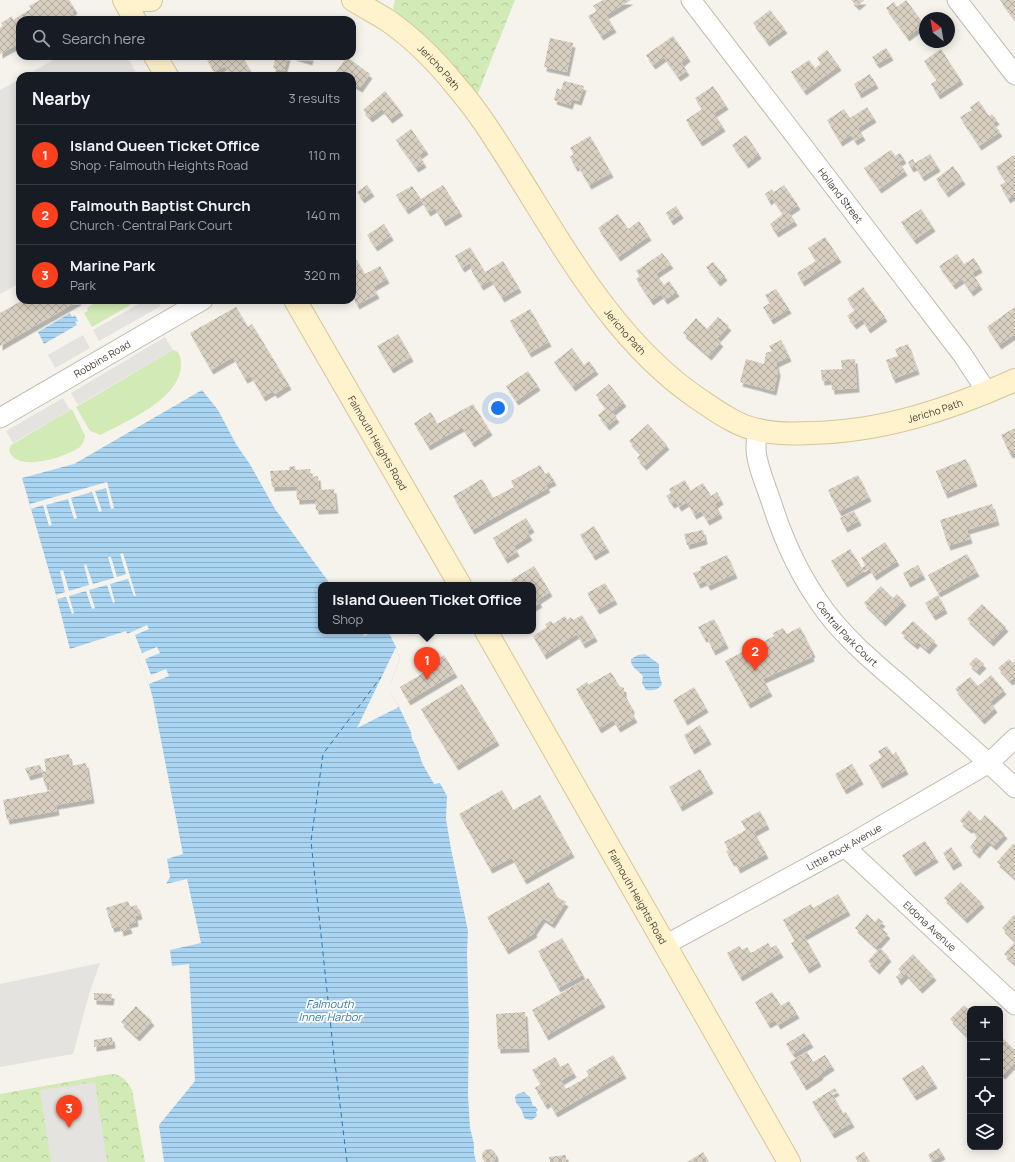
<!DOCTYPE html>
<html lang="en">
<head>
<meta charset="utf-8">
<style>
  body { margin:0; font-family:Manrope,sans-serif; background:#20242c; color:#f1f3f6 }
  .controls { position:absolute; right:12px; bottom:12px; display:grid; overflow:hidden; border-radius:8px; box-shadow:0 2px 10px #0003 }
  .controls button { width:36px; height:36px; display:grid; place-items:center; padding:0; border:0; border-bottom:1px solid #363941; background:#171b24; color:#f1f3f6; font:20px sans-serif }
  .compass { position:absolute; left:919px; top:12px; width:36px; height:36px; border-radius:50%; background:#171b24; box-shadow:0 2px 10px #0003; rotate:329deg }
  .you { position:absolute; left:498px; top:408px; width:14px; height:14px; margin:-10px; border:3px solid #fff; border-radius:50%; background:#1a73e8; box-shadow:0 0 0 6px #1a73e833 }
  .badge { display:grid; place-items:center; width:26px; height:26px; border-radius:50%; background:#fc3f1d; color:#fff; font-size:13px; font-weight:700 }
  .pin { position:absolute; translate:-50% -33px; filter:drop-shadow(0 1px 2px #0008) }
  .pin::after { content:''; position:absolute; top:21px; width:14px; height:12px; background:inherit; clip-path:polygon(0 0,100% 0,50% 100%) }
  .popup { position:absolute; left:318px; top:582px; width:218px; height:52px; box-sizing:border-box; display:grid; place-content:center; border-radius:8px; background:#171b24; filter:drop-shadow(0 1px 3px #0005); font-size:13px; white-space:nowrap; color:#9ea1a6 }
  .popup b { font-size:15px; color:#f1f3f6 }
  .popup::after { content:''; position:absolute; left:50%; top:100%; margin-left:-8px; border:8px solid transparent; border-top-color:#171b24 }
  .list { margin:0; padding:0; list-style:none }
  h2 { display:flex; justify-content:space-between; align-items:center; height:52px; margin:0; padding:0 16px; font-size:17px }
  h2 small { font-size:13px; font-weight:400; color:#9ea1a6 }
  .list li { display:grid; grid-template-columns:26px 1fr auto; gap:12px; align-items:center; box-sizing:border-box; height:60px; padding:0 16px; border-top:1px solid #363941 }
  .list b { display:block; font-size:15px; white-space:nowrap }
  .list p { margin:0; font-size:13px; white-space:nowrap; color:#9ea1a6 }
  .list em { font-size:13px; font-style:normal; color:#9ea1a6 }
  .icon { flex:none; width:22px; height:22px; fill:none; stroke:currentColor; stroke-width:2; stroke-linecap:round; stroke-linejoin:round }
  .map { position:relative; flex:none; width:1015px; height:1162px; overflow:hidden }
  .search { position:absolute; background:#171b24; box-shadow:0 2px 10px #0003; left:16px; top:16px; width:340px; height:44px; display:flex; align-items:center; gap:10px; box-sizing:border-box; padding:0 14px; border-radius:12px; color:#9ea1a6; font-size:15px }
  .panel { position:absolute; background:#171b24; box-shadow:0 2px 10px #0003; left:16px; top:72px; width:340px; height:232px; border-radius:12px }
  .map>svg:first-child { display:block }
  .grass { fill:#d2eab5 }
  .forest { fill:url(#forest-crowns) }
  .parking { fill:#e5e3e0 }
  .water { fill:url(#water-rules) }
  .pier { fill:#f6f3ec }
  .lines { fill:none; stroke-linecap:round; stroke-linejoin:round }
  .ferry { stroke:#2e7ab2; stroke-width:1; stroke-dasharray:5 4; stroke-linecap:butt }
  .building { fill:url(#building-cross-hatch); filter:url(#shadow) }
  .street-casing { stroke:#c2bbae; stroke-width:21 }
  .secondary-casing { stroke:#d6c79b; stroke-width:24 }
  .street { stroke:#fff; stroke-width:19 }
  .secondary { stroke:#fff3cd; stroke-width:22 }
  .labels { text-anchor:middle; dominant-baseline:central; stroke-width:3.5; stroke-linejoin:round; paint-order:stroke }
  .street-label { font-size:10px; fill:#4b4439; stroke:#fff }
  .water-label { font-size:11px; font-style:italic; fill:#2e7ab2; stroke:#fff }
</style>
</head>
<body>
<div class="map">
<svg width="1015" height="1162" viewBox="0 0 1015 1162">
  <defs>
    <pattern id="forest-crowns" width="20" height="18" patternUnits="userSpaceOnUse"><rect width="20" height="18" fill="#d2eab5"/><path d="M2 6a3 3 0 1 1 6 0M12 15a3 3 0 1 1 6 0" fill="none" stroke="#b6ca9c"/></pattern>
    <pattern id="water-rules" width="6" height="5" patternUnits="userSpaceOnUse"><rect width="6" height="5" fill="#a9d4f2"/><path d="M0 2.5h6" fill="none" stroke="#8caec5"/></pattern>
    <pattern id="building-cross-hatch" width="8" height="8" patternUnits="userSpaceOnUse"><rect width="8" height="8" fill="#d8cfc1"/><path d="M0 0l8 8M0 8l8-8" fill="none" stroke="#b1aa9e"/></pattern>
    <filter id="shadow"><feDropShadow dx="2.5" dy="4.5" stdDeviation="0" flood-color="#0004"/></filter>
  </defs>
  <rect width="100%" height="100%" fill="#f6f3ec"/>
  <!-- grass -->
  <path class="grass" d="M95,300H128L130,305L92,327L84,313L88,311L87,308L93,304Z
    M173,350C179,351 180,355 181,361C184,398 128,420 101,435L90,431L76,407Z
    M72,409L85,436C84,440 83,444 80,447C66,457 15,474 9,450L11,445Z"/>
  <!-- forest -->
  <path class="forest" d="M395,0H515L478,93L472,92L427,41L393,9Z
    M111,1074C122,1074 127,1081 132,1090L145,1162H0V1094Z"/>
  <!-- parking -->
  <path class="parking" d="M60,56H127L138,76H25Z
    M20,79V283L0,294V90Z
    M146,300H157L161,306L99,341L93,330Z
    M83,335L90,348L55,368L48,355Z
    M165,337L173,350L78,405L71,393Z
    M63,398L70,410L13,443L6,431Z
    M100,963L90,991L73,1054L0,1067V984Z
    M95,1082L107,1162H51L40,1090Z"/>
  <!-- water -->
  <path class="water" d="M70,313L72,317L75,315L78,321L75,322L77,325L44,344L38,332Z
    M202,390L218,410L236,444L251,466L275,509L331,585H321V631H362L364,636L376,631H388L396,647L400,659L390,685V692L399,707L411,732L412,739L418,750L422,763L434,784L440,783L447,796L446,819L451,849L468,931L467,953L469,1025L468,1095L470,1128L474,1144V1153L476,1162H164L159,1125L195,1081L189,964L172,966L170,950L201,943L187,879L166,884L170,877L167,859L183,854L153,699L149,684L126,631L70,649L56,595L22,478L74,464Z
    M645,654L659,664V674L662,684C659,690 652,691 646,690L642,683L643,676C639,671 630,667 631,659L638,655Z
    M524,1092L530,1097L533,1106H535L538,1110L536,1112L537,1116L532,1120L525,1119C523,1116 523,1113 521,1109C518,1105 515,1103 515,1097L517,1094Z"/>
  <!-- pier -->
  <path class="pier" d="M107,482L114,508L111,509L106,488L95,491L102,511L99,512L92,492L71,498L77,518L74,519L68,499L46,505L52,525L49,526L43,505L31,509L30,504Z
    M123,553L136,596H134L128,579L110,584L115,602L113,603L107,585L89,590L95,608L92,609L86,591L69,596L74,613L72,614L66,597L57,599L56,595L65,592L60,571L63,570L69,591L89,585L84,565L86,564L93,584L114,578L108,557H111L117,577L126,574L120,554Z
    M147,625L149,629L135,635L142,653L157,647L160,653L145,659L151,675L166,669L169,676L149,684L127,634Z
    M396,647L400,659L390,685V692L399,707L357,728Z"/>
  <g class="lines">
    <!-- ferry -->
    <path class="ferry" d="M347,1162L333,1047L311,841L323,754L381,677"/>
  </g>
  <!-- building -->
  <path class="building" d="M40,0H69L75,9L72,12L77,20H20V43L0,54V28L3,26L1,23L12,16L13,20L31,9L29,6Z
    M603,0H631L606,15L614,28L601,36L588,16L597,11L593,6Z
    M851,0H864L857,6Z
    M906,0L924,24L907,37L886,8L894,2L897,7Z
    M1000,0H1015V20Z
    M770,10L785,29L767,42L753,23Z
    M673,36L688,57L681,63L687,71L678,77L664,57L653,65L646,55Z
    M550,38L573,43L567,72L544,67Z
    M886,48L891,56L877,64L872,57Z
    M941,49L961,80L938,95L931,84L937,80L924,61Z
    M827,50L839,66L804,91L791,72L809,60L815,68L821,64L817,58Z
    M205,56H232L234,60L242,56L250,70L239,76H231L225,66L214,72Z
    M276,56H288L284,71L273,68Z
    M293,56H311L310,61Z
    M347,57L370,74L360,88L353,84L352,86V76H333Z
    M870,74L876,84L859,94L854,84Z
    M564,81L584,86L579,101L572,99L570,105L554,100L557,88L561,90Z
    M713,86L726,105L714,113L723,127L700,142L686,120L702,109L695,98Z
    M385,91L401,111L390,119L382,109L370,118L363,110Z
    M979,101L989,116L992,114L997,120L993,123L1000,132L979,146L960,117L972,110L970,107Z
    M867,107L874,118L858,128L863,136L855,141L851,135L840,142L827,120L844,109L850,118Z
    M411,129L426,150L419,155L424,163L416,168L396,140Z
    M746,135L759,154L746,164L732,145Z
    M590,136L611,173L589,185L578,166L575,167L570,157L574,154L570,148Z
    M891,150L895,156L900,153L904,159L899,162L905,171L879,189L864,168Z
    M930,154L938,167L922,177L915,166L911,168L908,162L913,159L915,163Z
    M1014,155L1015,157V183L1012,185L1015,189V194L1008,199L1000,185L1006,182L996,167Z
    M953,166L963,180L946,193L936,179Z
    M367,185L372,192L362,199L357,192Z
    M443,185L460,212L443,222L435,208L428,212L421,200L406,210L396,195L412,186L421,199Z
    M784,185L798,205L788,212L795,221L776,233L770,224L783,214L772,198L769,201L765,194L772,189L774,192Z
    M676,206L681,214L671,221L666,213Z
    M921,209L933,227L914,240L901,222Z
    M618,214L628,229L639,221L649,236L618,257L598,228Z
    M384,224L391,236L375,247L367,235Z
    M825,237L839,258L802,282L797,273L816,261L808,248Z
    M470,247L485,272L503,261L519,288L502,298L491,280L481,286L470,268L472,267L470,263L462,268L455,256Z
    M662,253L671,264L656,274L664,285L669,281L677,292L665,300L661,294L651,301L636,279L640,276L636,271Z
    M957,254L964,264L974,258L980,268L972,273L980,285L971,292L962,279L953,285L939,266Z
    M354,256L365,274L380,266L387,279L373,287L377,294L357,305L352,295V258Z
    M713,262L725,276L718,282L706,267Z
    M863,287L885,317L868,329L862,319L854,325L847,316L855,310L847,299Z
    M776,289L789,309L771,320L763,307L770,303L765,295Z
    M23,300H80L0,346V313Z
    M236,307L248,327L252,324L289,385L275,394L273,391L263,397L251,376L245,379L233,357L211,370L190,333Z
    M1015,307V334L999,345L987,327Z
    M530,309L549,342L529,353L510,321Z
    M718,317L729,326L717,339L721,342L709,356L683,333L696,318L707,329Z
    M398,334L411,357L391,369L377,346Z
    M781,340L789,357L776,363L778,372L774,391L740,382L746,359L764,364L766,353L772,351L769,346Z
    M908,344L917,370L893,379L886,360L898,356L895,349Z
    M572,348L584,365L589,361L596,370L573,387L554,362Z
    M855,359L857,388L832,390L831,380L822,381L821,370L842,369L841,360Z
    M528,371L538,386L516,401L506,386Z
    M609,384L624,402L612,412L617,418L607,426L598,415L606,408L596,395Z
    M473,404L490,431L472,443L462,427L428,446L414,423L431,412L437,424Z
    M648,424L667,445L644,466L637,458L641,454L629,441Z
    M1015,428V452L1010,454L1001,435Z
    M966,459L975,482L945,494L936,471Z
    M540,465L545,474L549,472L554,481L546,485L548,488L472,530L453,496L482,479L493,498L514,487L511,481Z
    M295,466L296,470L310,469L311,477L318,476L319,490L334,489L336,509L316,510L315,499L297,500L296,486L272,487L270,471L289,470V467Z
    M858,475L869,497L839,512L828,490Z
    M685,480L690,491L703,483L711,496L717,492L721,500L715,504L720,514L707,521L701,511L694,515L687,502L679,507L676,502L672,504L666,496L671,493L669,489Z
    M992,504L997,521L967,530L970,539L948,546L940,520Z
    M854,511L859,521L845,528L840,518Z
    M526,518L532,528L527,531L530,536L514,546L517,552L505,559L493,538Z
    M594,526L607,548L593,556L580,535Z
    M703,530L705,540L687,545L684,534Z
    M885,542L897,561L874,576L869,568L845,583L831,561L850,549L862,568L866,565L861,558Z
    M967,554L977,572L938,593L928,575Z
    M727,555L735,574L708,586L705,581L698,584L693,573L701,570L700,567Z
    M918,565L923,575L908,583L903,573Z
    M534,566L550,592L538,600L540,603L533,607V585H514L511,580Z
    M605,583L615,600L597,610L587,593Z
    M881,586L893,598L897,594L904,601L883,622L864,603Z
    M938,595L945,609L933,616L925,603Z
    M982,604L1006,627L991,642L967,619Z
    M582,615L595,637L583,644L577,634L544,655L533,636L547,627L545,624L551,621L553,624L565,616L567,620L571,617L573,620Z
    M714,619L726,644L713,651L707,637L704,638L698,627Z
    M913,621L935,641L927,650L918,642L915,645L901,633Z
    M800,627L813,653L811,654L812,657L763,679L770,692L748,704L725,661L774,636L773,633L783,628L787,634Z
    M444,655L455,673L408,701L400,687L425,672L422,668Z
    M976,657L984,664L977,671L969,664Z
    M1009,659L1013,663L1015,661V677L1010,681L998,668Z
    M611,672L619,686L624,688V694L632,708L631,712L635,718L618,728L613,720L599,729L576,689L587,682L588,685Z
    M991,675L1004,690L990,702L995,708L982,720L955,689L970,677L978,686Z
    M462,684L497,741L456,766L421,709Z
    M694,687L706,708L685,721L673,700Z
    M700,725L709,740L692,750L684,735Z
    M887,746L893,755L896,752L906,770L880,784L869,765L882,757L878,751Z
    M69,754L71,766L86,763L92,799L56,805L57,811L7,820L3,800L50,791L49,785L45,786L42,772L46,771L44,759Z
    M852,764L861,780L844,790L835,774Z
    M40,765L42,772L28,776L25,768Z
    M700,769L711,789L680,807L669,787Z
    M502,790L513,810L540,795L572,853L524,880L512,858L490,869L459,814Z
    M969,810L980,821L985,815L1005,834L994,846L988,841L977,854L970,847L977,838L975,836L977,833L971,828L969,829L960,821Z
    M760,811L767,825L754,832L766,854L738,869L734,861L732,862L726,851L729,850L724,842L746,830L741,821Z
    M925,841L936,858L913,872L902,855Z
    M1013,844L1015,845V878L997,862Z
    M951,847L960,861L951,866L943,853Z
    M549,882L557,897L566,902L552,924L543,918L534,931L535,933L506,950L487,917Z
    M961,882L982,903L965,919L944,898Z
    M838,894L848,911L804,936L819,962L807,969L791,943L795,941L783,920L811,904L813,908Z
    M128,901L130,907L137,905L140,915L135,916L136,922L128,924L130,929L121,932L120,926L112,928L106,908Z
    M867,914L875,922L878,918L883,922L879,926L888,934L876,947L855,928Z
    M1014,915L1015,916V941L1002,928Z
    M562,938L583,975L558,988L538,951Z
    M1015,942V964L1004,954Z
    M768,943L771,948L776,945L781,953L740,977L727,953L739,946L742,950L747,947L751,953Z
    M880,948L889,957L877,970L868,961Z
    M913,954L934,976L920,989L906,974L899,981L896,977L901,972L898,969Z
    M588,978L603,1003L546,1036L532,1010Z
    M772,992L781,1006L789,1001L797,1014L778,1025L775,1020L768,1024L755,1002Z
    M94,993L112,994L111,1001L94,1000Z
    M964,1005L970,1011V1039L950,1019Z
    M136,1006L152,1021L137,1037L121,1022Z
    M525,1012L527,1048L498,1049L496,1014Z
    M804,1033L811,1043L793,1054L786,1044Z
    M1000,1036L1015,1050V1062L1003,1075L1000,1073Z
    M112,1037L113,1044L94,1047V1040Z
    M807,1052L813,1062L825,1055L832,1066L820,1074L821,1075L804,1086L790,1062Z
    M613,1055L624,1074L555,1113L549,1102L545,1105L535,1088L541,1084L532,1070L555,1057L560,1067L568,1063L574,1073L561,1081L566,1089L589,1076L586,1071Z
    M923,1065L935,1084L914,1096L902,1078Z
    M835,1088L837,1091L832,1094L843,1113L846,1112L852,1123L832,1134L812,1102Z
    M939,1148L943,1155L932,1161L928,1155Z
    M482 1156a7 7 0 1 1 14 0a7 7 0 1 1-14 0Z
    M703,1152L709,1162H687Z
    M864,1152L870,1162H858L855,1157Z
    M566,1155V1162H550L549,1157Z"/>
  <g class="lines">
    <!-- street casing -->
    <g class="street-casing">
      <g id="street">
        <path id="s1" d="M691,0L962,354L987,392"/>
        <path d="M957,0L1015,75"/>
        <path id="s2" d="M0,418L203,300"/>
        <path id="s3" d="M757,430C757,436 756,442 756,448C756,464 767,488 772,504C784,542 802,580 826,612C848,641 876,664 904,688C941,721 979,753 1015,788"/>
        <path id="s4" d="M845,847L1015,1005"/>
        <path id="s5" d="M665,945L845,847L989,763L1015,738"/>
      </g>
    </g>
    <!-- secondary casing -->
    <g class="secondary-casing">
      <g id="secondary">
        <path d="M124,0L135,20"/>
        <path d="M143,0H151"/>
        <path id="s6" d="M353,0C364,7 376,13 387,20C413,38 436,61 456,86C477,110 494,137 511,164C565,249 615,343 700,400C718,412 737,426 758,430C775,434 793,434 810,433C882,432 950,409 1015,380"/>
        <path d="M155,56L167,76"/>
        <path id="s7" d="M295,300L460,585"/>
        <path id="s8" d="M486,631L789,1162"/>
      </g>
    </g>
    <!-- street -->
    <use href="#street" class="street"/>
    <!-- secondary -->
    <use href="#secondary" class="secondary"/>
  </g>
  <g class="labels">
    <!-- street labels -->
    <g class="street-label">
      <text stroke="none"><textPath href="#s6" startOffset="110">Jericho Path</textPath></text>
      <text stroke="none"><textPath href="#s1" startOffset="246">Holland Street</textPath></text>
      <text stroke="none"><textPath href="#s6" startOffset="434">Jericho Path</textPath></text>
      <text stroke="none"><textPath href="#s2" startOffset="118">Robbins Road</textPath></text>
      <text stroke="none"><textPath href="#s6" startOffset="781">Jericho Path</textPath></text>
      <text stroke="none"><textPath href="#s7" startOffset="165">Falmouth Heights Road</textPath></text>
      <text stroke="none"><textPath href="#s3" startOffset="228">Central Park Court</textPath></text>
      <text stroke="none"><textPath href="#s5" startOffset="204">Little Rock Avenue</textPath></text>
      <text stroke="none"><textPath href="#s8" startOffset="306">Falmouth Heights Road</textPath></text>
      <text stroke="none"><textPath href="#s4" startOffset="116">Eldona Avenue</textPath></text>
    </g>
    <!-- water labels -->
    <g class="water-label">
      <text x="330" y="1003">Falmouth<tspan x="330" dy="13">Inner Harbor</tspan></text>
    </g>
  </g>
</svg>
<div class="controls">
<button>+</button>
<button>−</button>
<button><svg class="icon" aria-label="locate" viewBox="0 0 24 24"><circle cx="12" cy="12" r="6"/><path d="M12 2v4M12 18v4M2 12h4M18 12h4"/></svg></button>
<button><svg class="icon" aria-label="layers" viewBox="0 0 24 24"><path d="M12 4l9 5-9 5-9-5zM3 14l9 5 9-5"/></svg></button>
</div>
<svg class="compass" viewBox="-18 -18 36 36"><path d="M0-13l5 13h-10z" fill="#e53935"/><path d="M0 13l5-13h-10z" fill="#9ea1a6"/></svg>
<div class="you"></div>
<div class="pin badge" style="left:427px;top:680px">1</div>
<div class="popup"><b>Island Queen Ticket Office</b>Shop</div>
<div class="pin badge" style="left:755px;top:671px">2</div>
<div class="pin badge" style="left:69px;top:1128px">3</div>
<div class="search"><svg class="icon" aria-label="search" viewBox="0 0 24 24"><circle cx="10" cy="10" r="6"/><path d="M15 15l6 6"/></svg>Search here</div>
<section class="panel">
<h2>Nearby<small>3 results</small></h2>
<ul class="list">
<li><span class="badge">1</span><div><b>Island Queen Ticket Office</b><p>Shop · Falmouth Heights Road</p></div><em>110 m</em></li>
<li><span class="badge">2</span><div><b>Falmouth Baptist Church</b><p>Church · Central Park Court</p></div><em>140 m</em></li>
<li><span class="badge">3</span><div><b>Marine Park</b><p>Park</p></div><em>320 m</em></li>
</ul>
</section>
</div>
</body>
</html>
